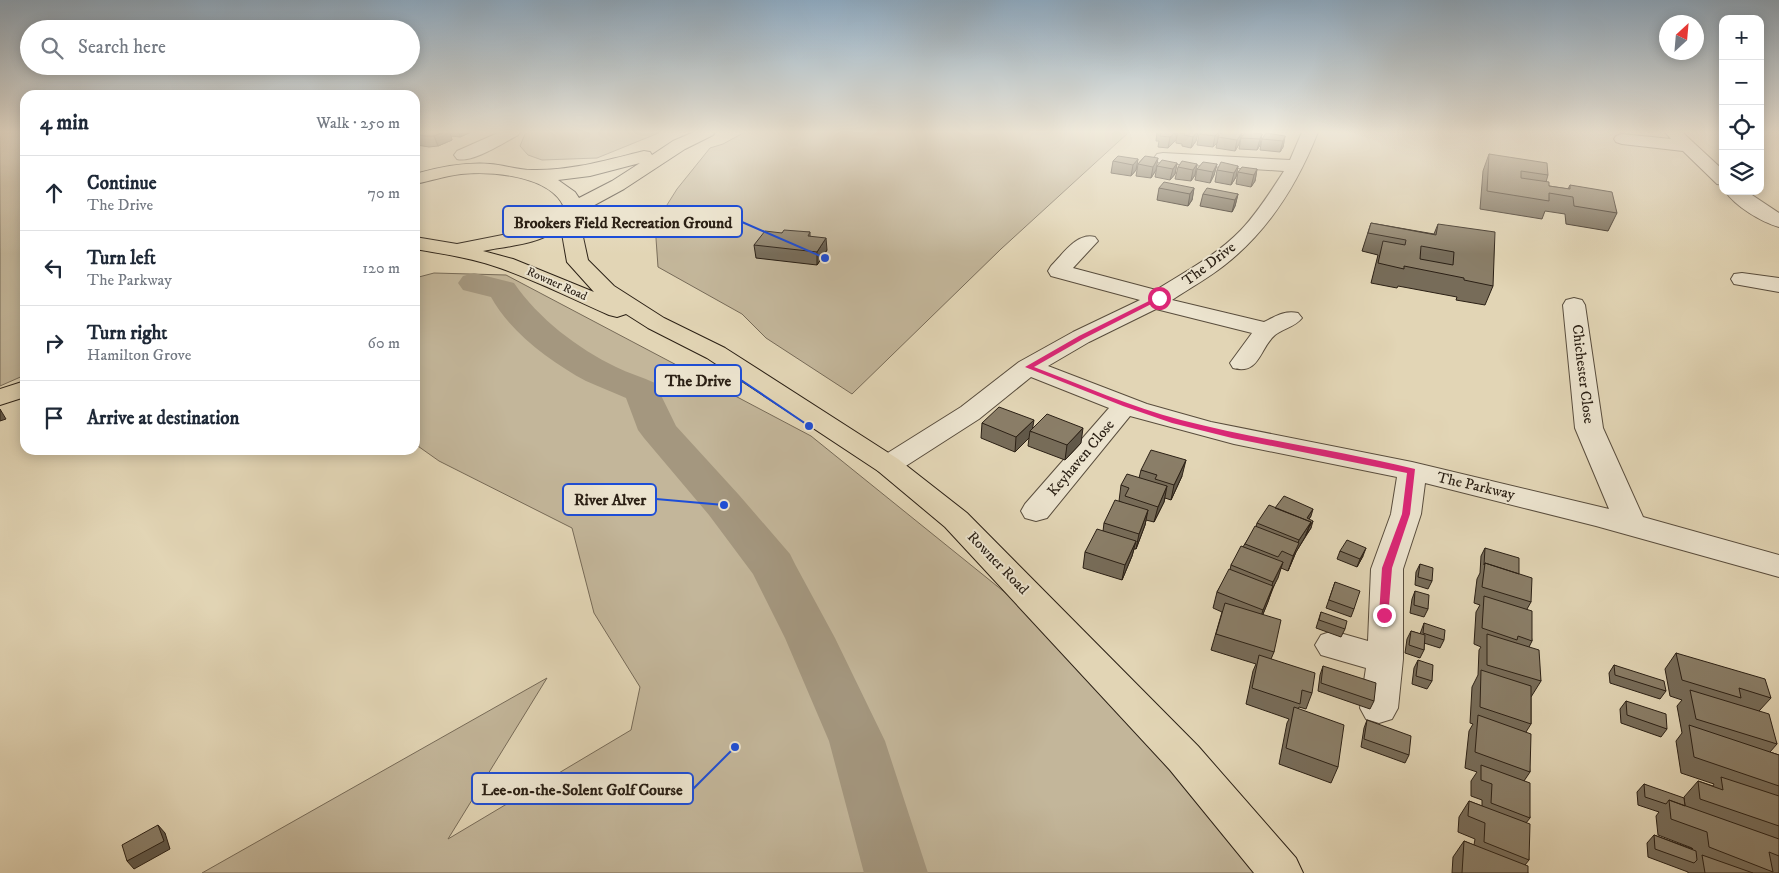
<!DOCTYPE html>
<html lang="en">
<head>
<meta charset="utf-8">
<style>
  body { margin:0; font-family:"IM FELL DW Pica",serif; background:#f2f2f3; color:#1f2937 }
  .controls { position:absolute; right:15px; top:15px; display:grid; overflow:hidden; border-radius:10px; box-shadow:0 2px 12px #0003 }
  .controls button { width:45px; height:45px; display:grid; place-items:center; padding:0; border:0; border-bottom:1px solid #e0e1e3; background:#fff; color:#1f2937; font:25px sans-serif }
  .compass { position:absolute; left:1659px; top:15px; width:45px; height:45px; border-radius:50%; background:#fff; box-shadow:0 2px 12px #0003; rotate:26deg }
  .stop { position:absolute; width:15px; height:15px; margin:-11px; border:4px solid #db2777; border-radius:50%; background:#fff }
  .stop.end { background:#db2777; border-color:#fff; box-shadow:0 1px 5px #0008 }
  .list { margin:0; padding:0; list-style:none }
  h2 { display:flex; justify-content:space-between; align-items:center; height:65px; margin:0; padding:0 20px; font-size:21px }
  h2 small { font-size:16px; font-weight:400; color:#747a83 }
  .list li { display:grid; grid-template-columns:32px 1fr auto; gap:15px; align-items:center; box-sizing:border-box; height:75px; padding:0 20px; border-top:1px solid #e0e1e3 }
  .list b { display:block; font-size:19px; white-space:nowrap }
  .list p { margin:0; font-size:16px; white-space:nowrap; color:#747a83 }
  .list em { font-size:16px; font-style:normal; color:#747a83 }
  .icon { flex:none; width:28px; height:28px; fill:none; stroke:currentColor; stroke-width:2; stroke-linecap:round; stroke-linejoin:round }
  .map { position:relative; flex:none; width:1779px; height:873px; overflow:hidden }
  .search { position:absolute; background:#fff; box-shadow:0 2px 12px #0003; left:20px; top:20px; width:400px; height:55px; display:flex; align-items:center; gap:12px; box-sizing:border-box; padding:0 18px; border-radius:28px; color:#747a83; font-size:19px }
  .panel { position:absolute; background:#fff; box-shadow:0 2px 12px #0003; left:20px; top:90px; width:400px; height:365px; border-radius:15px }
  .map>svg:first-child { display:block }
  .green { fill:#c3b69a; stroke:#776b58 }
  .lines { fill:none; stroke-linecap:round; stroke-linejoin:round }
  .river { fill:#a4977f; fill-rule:evenodd }
  .minor-casing { stroke:#594d3d; stroke-width:2 }
  .major-casing { stroke:#2b2015; stroke-width:2 }
  .minor { fill:#ece4cf; fill-rule:evenodd }
  .major { fill:#e2d5b5; fill-rule:evenodd }
  .wall { fill:#776c59; stroke:#2b2015 }
  .shaded-wall { fill:#615849; stroke:#2b2015 }
  .building { fill:#8a7e68; stroke:#2b2015; fill-rule:evenodd }
  .route { fill:#db2777 }
  .labels { text-anchor:middle; dominant-baseline:central; stroke-width:4; stroke-linejoin:round; paint-order:stroke }
  .far-street-label { font-size:12px; fill:#2b2015; stroke:#ece4cf }
  .street-label { font-size:15px; fill:#2b2015; stroke:#ece4cf }
  .leader { fill:none; stroke:#1d4ed8; stroke-width:2 }
  .callout-dot { fill:#1d4ed8; stroke:#ece4cf; stroke-width:2 }
  .callout { fill:#ece4cf; stroke:#1d4ed8; stroke-width:2 }
  .callout-label { font-size:16px; text-anchor:middle; font-weight:bold; fill:#2b2015 }
</style>
</head>
<body>
<div class="map">
<svg width="1779" height="873" viewBox="0 0 1779 873">
  <rect width="100%" height="100%" fill="#e2d5b5"/>
  <filter id="stains"><feTurbulence type="fractalNoise" baseFrequency=".004" numOctaves="4"/><feColorMatrix values="0 0 0 0 .2 0 0 0 0 .09 0 0 0 0 .02 0 0 0 .5 -.17"/></filter>
  <radialGradient id="worn" r=".72"><stop offset=".6" stop-color="#630" stop-opacity="0"/><stop offset="1" stop-color="#630" stop-opacity=".3"/></radialGradient>
  <!-- green -->
  <path class="green" d="M0,132H25V375L0,386Z
    M529,132H661L597,158L542,160L528,155L520,146L525,134Z
    M745,132H1129L1001,249L852,394L766,338L742,314L658,267L655,224L677,189L710,148L723,144Z
    M434,273L506,275L811,436L1080,653L1258,873H202L547,678L448,839L631,730L640,687L594,613L572,528L439,461L415,444V278Z"/>
  <g class="lines">
    <!-- river -->
    <path class="river" d="M474,273L514,283C539,319 577,348 616,367C628,373 642,377 655,383L676,426L739,495L790,554L796,566L835,638L885,741L928,873H864L829,741L785,638L753,574L709,515L644,438L638,430L626,398C613,392 599,387 586,381C551,362 510,332 491,297L463,290L458,283L463,276Z"/>
    <!-- minor casing -->
    <g class="minor-casing">
      <path id="minor" d="M500,132H520L518,135C503,143 473,163 457,159L454,155L457,151Z
        M1302,132H1318C1298,183 1270,229 1226,264C1210,277 1190,288 1172,300L1264,322C1276,316 1285,310 1298,313L1302,318C1295,327 1284,328 1275,335C1259,349 1260,375 1233,368L1230,363L1252,333L1156,309L1089,342L1048,366L1147,404L1211,422L1412,462L1609,509L1575,428L1563,305L1566,300L1574,298L1582,300L1585,305L1603,428L1643,517L1779,555V577L1596,526L1425,483L1421,514L1403,569V659L1398,708L1392,719L1379,723L1366,719L1360,708L1366,668L1321,655L1315,645L1321,635L1333,631L1368,641L1371,569L1391,514L1397,477L1234,444L1130,416L1047,518L1036,521L1025,518L1021,511L1025,504L1109,408L1031,377L979,419L898,471L888,474L878,471L874,465L878,459L961,407L1019,362L1073,332L1140,300L1051,276L1048,271L1051,266C1063,254 1077,232 1095,237L1098,241L1073,268L1156,290C1185,272 1217,255 1241,230C1258,212 1271,191 1284,171L1163,163L1157,162L1154,158L1157,154L1163,153L1290,160Z
        M1665,132H1682L1723,170V185L1717,184L1683,151L1622,144L1616,142L1614,139L1616,136L1622,134L1671,139Z
        M1725,191H1746L1779,213V227C1761,222 1735,206 1725,191Z
        M1742,273L1779,278V292L1734,284L1731,279L1734,274Z"/>
    </g>
    <!-- major casing -->
    <g class="major-casing">
      <path id="major" d="M694,132H715L713,135L685,149L624,189L578,214L588,260L614,286L664,318L725,348L898,459L967,513L1198,746L1296,858L1303,873H1254L1170,770L945,527L878,471L707,358L648,328L626,314L617,317L609,315C573,299 537,281 500,268C472,258 444,254 415,249V237L457,244L522,231L540,225L564,207C550,175 491,171 461,174C445,176 430,181 415,184V174C440,167 464,162 490,164C504,165 518,170 532,170C571,171 607,160 644,151L650,152L652,155L673,141ZM640,163L612,181L579,198L575,192L558,180L590,176ZM561,228L567,262L594,292L513,259L483,251C508,246 540,244 561,228Z
        M25,381V397L0,405V389Z"/>
    </g>
    <!-- minor -->
    <use href="#minor" class="minor"/>
    <!-- major -->
    <use href="#major" class="major"/>
  </g>
  <!-- wall -->
  <path class="wall" d="M415,132H471L460,137L451,136L452,140L438,146L429,147L417,145L416,142H415Z
    M1157,132H1198L1196,141L1191,148L1182,146V144L1176,143V140L1168,148L1158,147L1159,141H1156Z
    M1219,132L1217,143L1213,147L1197,145L1199,134Z
    M1242,133L1239,144L1235,151L1216,148L1218,137Z
    M1262,134L1260,145L1257,150L1239,149L1241,138Z
    M1285,136L1283,147L1280,152L1260,150L1262,139Z
    M1489,154L1548,175L1546,182L1549,186L1568,189L1570,185L1617,213L1608,231L1566,224L1565,214L1545,211L1542,219L1480,209L1483,171Z
    M1145,156L1156,170L1151,178L1136,176L1138,164Z
    M1138,159L1136,170L1131,176L1111,173L1113,161Z
    M1177,163L1175,174L1170,180L1155,177L1157,166Z
    M1197,164L1195,175L1191,181L1175,179L1178,167Z
    M1217,164L1214,175L1210,183L1195,180L1197,169Z
    M1238,166L1236,177L1231,185L1215,182L1217,170Z
    M1257,169L1255,181L1251,187L1236,184L1238,172Z
    M1159,188H1194L1192,200L1188,206L1157,200Z
    M1203,194H1238L1235,206L1232,212L1200,206Z
    M1371,223L1434,234L1438,224L1493,286L1485,305L1456,300L1457,297L1398,286L1397,288L1371,283L1378,255L1362,251Z
    M810,232V236L827,250L817,265L756,258L754,245L782,233Z
    M982,423L1033,428L1081,443L1065,460L1028,446L1029,438L1015,452L981,438Z
    M1141,470L1182,476L1171,500L1165,498L1164,502L1154,522L1146,520L1145,525L1136,549H1134L1132,556L1122,580L1083,568L1085,552L1103,531L1104,523L1123,503L1119,501L1121,485L1139,478Z
    M1275,508L1311,516L1309,519L1311,528L1296,552L1288,571L1281,568L1263,614L1274,652L1271,659L1312,693L1306,709L1299,707L1298,709L1338,767L1331,783L1279,764L1287,723L1289,719L1246,704L1253,671L1256,664L1211,650L1222,612L1213,608L1217,592L1230,570L1231,565L1256,527L1257,523Z
    M1485,548L1519,574L1531,602L1527,609L1532,641L1529,647L1541,681L1531,697V724L1526,732L1530,772L1524,781L1530,818L1526,823L1529,860L1525,865L1528,873H1452L1453,857L1464,841L1474,845L1475,839L1458,832L1459,817L1469,801L1482,806V800L1471,796V781L1477,772L1465,768L1469,731L1473,724L1470,723L1472,687L1478,675L1479,650L1481,647L1474,644L1476,612L1480,605L1474,603L1477,579L1480,573L1481,556Z
    M1340,551L1363,556L1357,567L1337,559Z
    M1420,564L1432,581L1428,589L1415,585L1416,572Z
    M1335,582L1354,609L1351,617L1326,608Z
    M1415,591L1428,609L1424,617L1410,613L1412,599Z
    M1321,612L1345,629L1341,637L1316,628Z
    M1424,623L1444,640L1440,648L1424,643V650L1420,658L1405,653L1407,639L1411,631L1420,634Z
    M1676,653L1771,698L1759,711L1777,744L1770,752L1779,755V873H1688V872L1648,857L1647,843L1654,835L1693,849L1692,848L1658,835L1656,816L1659,812L1638,805L1637,792L1644,784L1685,806L1684,797L1698,781L1713,786L1714,784L1681,773L1676,741L1682,733L1677,706L1682,700L1670,696L1665,669Z
    M1418,660L1432,681L1427,689L1412,684L1414,668Z
    M1614,665L1666,691L1660,699L1610,683L1609,673Z
    M1323,666L1374,701L1370,709L1318,691L1320,675Z
    M1626,701L1667,729L1661,737L1621,723L1620,709Z
    M1367,720L1409,755L1405,763L1361,747L1364,728Z"/>
  <!-- shaded-wall -->
  <path class="shaded-wall" d="M443,132H450L452,140L438,146L434,136Z
    M459,132H471L460,137Z
    M1176,132H1178L1176,140L1168,148L1170,137Z
    M1197,132H1198L1196,141L1191,148L1193,137Z
    M1219,132L1217,143L1213,147L1215,136Z
    M1242,133L1239,144L1235,151L1237,140Z
    M1262,134L1260,145L1257,150L1260,139Z
    M1285,136L1283,147L1280,152L1283,141Z
    M1158,158L1156,170L1151,178L1153,167Z
    M1138,159L1136,170L1131,176L1133,165Z
    M1177,163L1175,174L1170,180L1173,169Z
    M1197,164L1195,175L1191,181L1193,170Z
    M1217,164L1214,175L1210,183L1213,172Z
    M1238,166L1236,177L1231,185L1234,173Z
    M1257,169L1255,181L1251,187L1254,175Z
    M1194,188L1192,200L1188,206L1190,194Z
    M1238,194L1235,206L1232,212L1235,200Z
    M416,204L418,210L415,212V205Z
    M826,238L827,250L817,265V252Z
    M0,409L6,419L0,421Z
    M1034,420L1032,432L1030,431L1029,438L1015,452L1016,437Z
    M1083,428L1081,443L1065,460L1067,445Z
    M1186,460L1182,476L1171,500L1174,485Z
    M1167,486L1164,502L1154,522L1158,507Z
    M1313,509L1311,516L1304,526L1307,518Z
    M1148,510L1145,525L1136,549L1139,534Z
    M1313,521L1311,528L1306,535L1309,527Z
    M1311,522L1305,537L1296,552L1288,571L1299,540Z
    M1136,541L1132,556L1122,580L1125,565Z
    M1366,548L1363,556L1357,567L1360,559Z
    M1283,562L1278,578L1268,597L1273,582Z
    M1273,586L1268,602L1258,626L1263,610Z
    M158,825L165,833L170,849L134,869L127,861Z"/>
  <!-- building -->
  <path class="building" d="M415,132H443L434,136H425L415,134V133L417,132Z
    M1162,132H1176L1170,137L1160,136Z
    M1178,132H1197L1193,137L1184,135L1185,134Z
    M1201,132H1219L1215,136L1199,134Z
    M1222,132H1237L1242,133L1237,140L1218,137Z
    M1245,132H1248L1262,134L1260,139L1241,138Z
    M1266,133L1285,136L1283,141L1262,139Z
    M1489,154L1547,163L1548,175L1521,171V178L1549,182V186L1570,189V185L1612,192L1617,213L1574,206L1573,197L1549,193V201L1487,191Z
    M1118,156L1138,159L1133,165L1113,161Z
    M1145,156L1158,158L1153,167L1138,164Z
    M1162,160L1177,163L1173,169L1157,166Z
    M1182,161L1197,164L1193,170L1178,167Z
    M1203,162L1217,164L1213,172L1197,169Z
    M1221,162L1238,166L1234,173L1217,170Z
    M1242,167L1257,169L1254,175L1238,172Z
    M1164,182L1194,188L1190,194L1159,188Z
    M1207,188L1238,194L1235,200L1203,194Z
    M1371,223L1436,235L1438,224L1495,232L1493,286L1464,280V278L1404,266V269L1378,263L1383,241L1405,245L1406,240L1368,233ZM1421,246L1454,252L1453,265L1420,259Z
    M784,230L810,232L808,236L826,238L817,252L754,245L765,231L782,233Z
    M999,407L1034,420L1016,437L982,423Z
    M1047,414L1083,428L1067,445L1030,431Z
    M1151,450L1186,460L1174,485L1155,479L1157,475L1141,470Z
    M1127,474L1167,486L1158,507L1125,496L1129,488L1121,485Z
    M1284,496L1313,509L1307,518L1313,521L1309,527L1311,522L1275,508Z
    M1115,500L1148,510L1139,534L1104,523Z
    M1269,505L1311,522L1299,540L1257,523Z
    M1255,526L1299,543L1293,556L1282,551L1278,557L1245,544Z
    M1097,529L1136,541L1125,565L1085,552Z
    M1347,540L1366,548L1360,559L1340,551Z
    M1241,546L1283,562L1273,582L1231,565Z
    M1485,548L1519,558V574L1485,563L1484,565Z
    M1485,563L1532,578L1531,602L1482,587Z
    M1420,564L1433,568L1432,581L1418,577Z
    M1229,569L1273,586L1263,610L1217,592Z
    M1335,582L1360,591L1354,609L1329,600Z
    M1415,591L1429,595L1428,609L1414,605Z
    M1484,596L1532,611V641L1518,636L1517,640L1482,628Z
    M1225,603L1281,620L1274,652L1216,634Z
    M1321,612L1347,621L1345,629L1319,620Z
    M1424,623L1445,630L1444,640L1423,633Z
    M1411,631L1425,635L1424,650L1409,645Z
    M1487,634L1539,650L1541,681L1487,665Z
    M1676,653L1765,679L1771,698L1739,688L1741,698L1682,680Z
    M1259,655L1315,673L1312,693L1302,690L1300,704L1252,688Z
    M1418,660L1433,665L1432,681L1416,676Z
    M1614,665L1664,681L1666,691L1615,675Z
    M1323,666L1376,683L1374,701L1321,683Z
    M1481,670L1531,686V724L1480,707Z
    M1690,690L1769,714L1777,744L1696,719Z
    M1626,701L1666,714L1667,729L1627,715Z
    M1294,707L1344,725L1338,767L1286,748Z
    M1478,715L1531,734L1530,772L1475,752Z
    M1367,720L1411,736L1409,755L1364,739Z
    M1689,725L1779,755V786L1694,757Z
    M1481,765L1530,783V818L1491,803L1492,784L1481,780Z
    M1721,777L1779,796V826L1700,799L1698,781L1723,790Z
    M1644,784L1684,798L1685,806L1669,800L1666,804L1645,797Z
    M1669,800L1779,839V856L1769,852L1773,872L1709,847L1707,832L1671,819Z
    M1469,801L1530,824L1529,860L1484,842L1485,823L1468,816Z
    M158,825L164,841L127,861L122,845Z
    M1654,835L1696,851L1697,860L1694,863L1655,849Z
    M1464,841L1528,866V873H1462Z
    M1702,855L1753,873H1705Z"/>
  <!-- sky -->
  <linearGradient id="sky" x2="0" y2="1"><stop stop-color="#8da8be"/><stop offset="0.52" stop-color="#f2ecde"/><stop offset="1" stop-color="#f2ecde" stop-opacity="0"/></linearGradient>
  <rect width="1779" height="254" fill="url(#sky)"/>
  <!-- route -->
  <path class="route" d="M1157,297L1163,298L1083,339L1034,367C1082,385 1131,407 1181,420C1258,440 1337,450 1415,469L1410,514L1392,568L1388,618H1381L1379,615L1382,568L1402,514L1407,473L1232,438L1172,423L1123,406L1025,367L1079,336Z"/>
  <g class="labels">
    <!-- far-street labels -->
    <g class="far-street-label">
      <text transform="translate(557 284) rotate(24)">Rowner Road</text>
    </g>
    <!-- street labels -->
    <g class="street-label">
      <text transform="translate(1209 264) rotate(-37)">The Drive</text>
      <text transform="translate(1583 374) rotate(83)">Chichester Close</text>
      <text transform="translate(1081 458) rotate(-50)">Keyhaven Close</text>
      <text transform="translate(1476 486) rotate(13)">The Parkway</text>
      <text transform="translate(998 563) rotate(46)">Rowner Road</text>
    </g>
  </g>
  <!-- callouts -->
  <path class="leader" d="M825 258L742 222M809 426L741 380M724 505L656 499M735 747L693 789"/>
  <g class="callout-dot">
    <circle cx="825" cy="258" r="5"/>
    <circle cx="809" cy="426" r="5"/>
    <circle cx="724" cy="505" r="5"/>
    <circle cx="735" cy="747" r="5"/>
  </g>
  <g class="callout">
    <rect x="503" y="206" width="239" height="31" rx="5"/>
    <rect x="655" y="365" width="86" height="31" rx="5"/>
    <rect x="563" y="484" width="93" height="31" rx="5"/>
    <rect x="472" y="773" width="221" height="31" rx="5"/>
  </g>
  <g class="callout-label">
    <text x="623" y="228">Brookers Field Recreation Ground</text>
    <text x="698" y="386">The Drive</text>
    <text x="610" y="505">River Alver</text>
    <text x="582" y="795">Lee-on-the-Solent Golf Course</text>
  </g>
  <rect width="100%" height="100%" filter="url(#stains)"/>
  <rect width="100%" height="100%" fill="url(#worn)"/>
</svg>
<div class="controls">
<button>+</button>
<button>−</button>
<button><svg class="icon" aria-label="locate" viewBox="0 0 24 24"><circle cx="12" cy="12" r="6"/><path d="M12 2v4M12 18v4M2 12h4M18 12h4"/></svg></button>
<button><svg class="icon" aria-label="layers" viewBox="0 0 24 24"><path d="M12 4l9 5-9 5-9-5zM3 14l9 5 9-5"/></svg></button>
</div>
<svg class="compass" viewBox="-18 -18 36 36"><path d="M0-13l5 13h-10z" fill="#e53935"/><path d="M0 13l5-13h-10z" fill="#747a83"/></svg>
<div class="stop" style="left:1159px;top:298px"></div>
<div class="stop end" style="left:1384px;top:615px"></div>
<div class="search"><svg class="icon" aria-label="search" viewBox="0 0 24 24"><circle cx="10" cy="10" r="6"/><path d="M15 15l6 6"/></svg>Search here</div>
<section class="panel">
<h2>4 min<small>Walk · 250 m</small></h2>
<ul class="list">
<li><svg class="icon" aria-label="ahead" viewBox="0 0 24 24"><path d="M12 20V5M6 11l6-6 6 6"/></svg><div><b>Continue</b><p>The Drive</p></div><em>70 m</em></li>
<li><svg class="icon" aria-label="left" viewBox="0 0 24 24"><path d="M17 20v-9H6M10 6l-5 5 5 5"/></svg><div><b>Turn left</b><p>The Parkway</p></div><em>120 m</em></li>
<li><svg class="icon" aria-label="right" viewBox="0 0 24 24"><path d="M7 20v-9h11M14 6l5 5-5 5"/></svg><div><b>Turn right</b><p>Hamilton Grove</p></div><em>60 m</em></li>
<li><svg class="icon" aria-label="arrive" viewBox="0 0 24 24"><path d="M6 21V4h12l-3 4 3 4H6"/></svg><div><b>Arrive at destination</b></div></li>
</ul>
</section>
</div>
</body>
</html>
